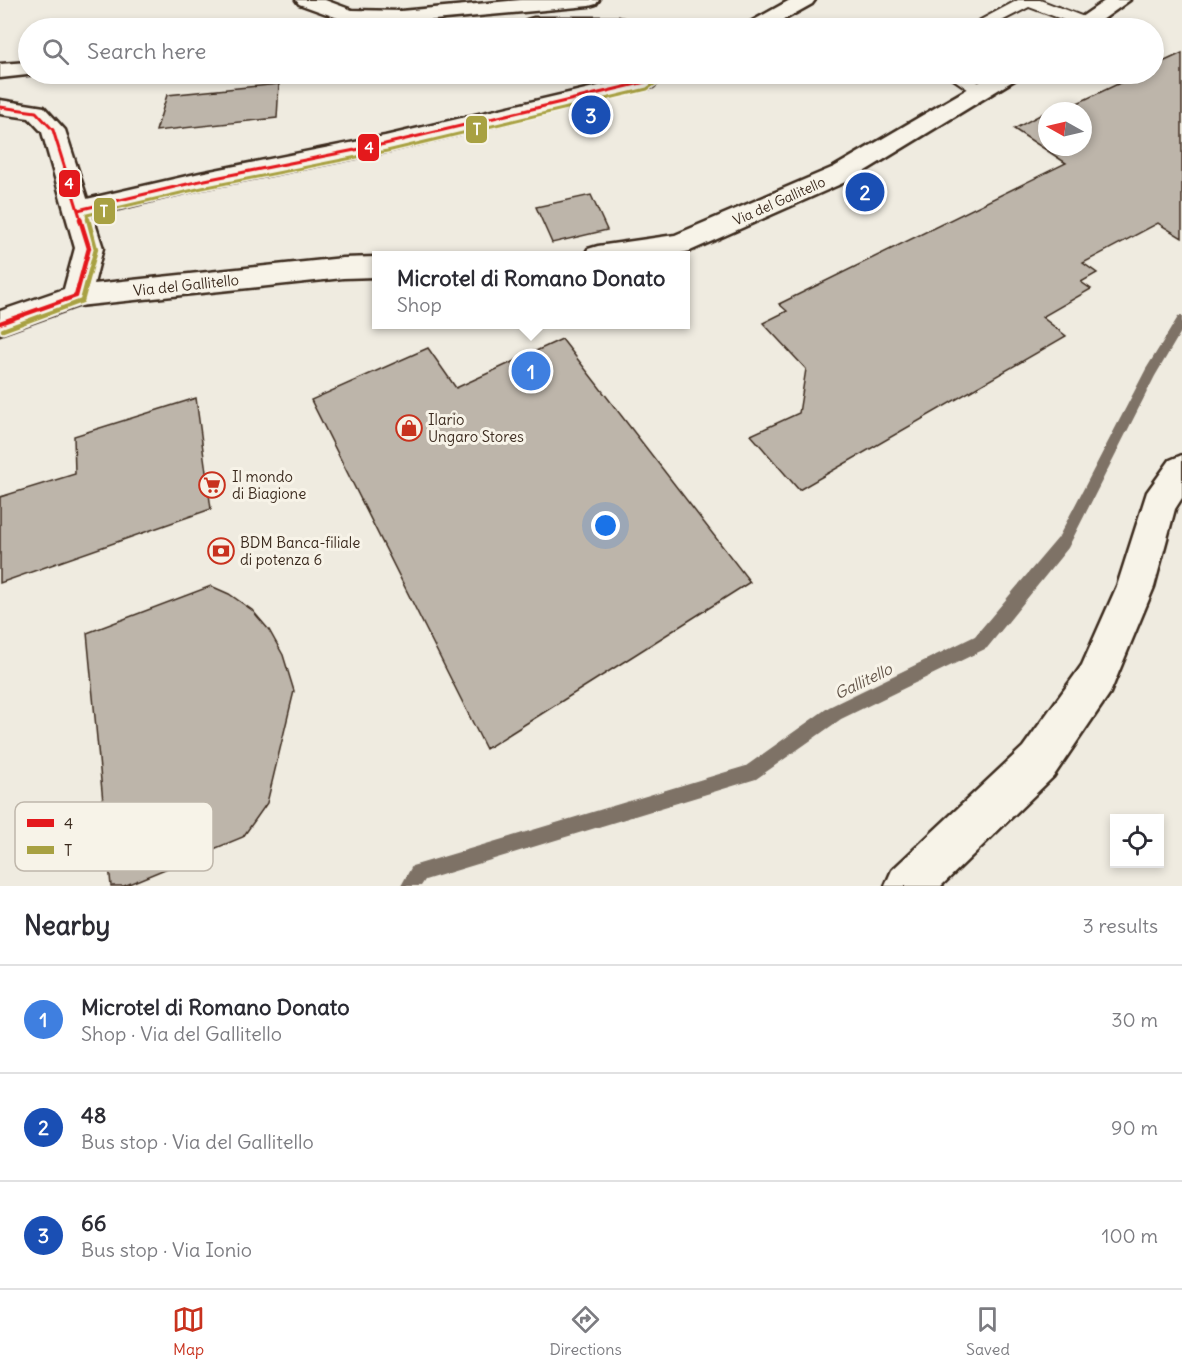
<!DOCTYPE html>
<html lang="en">
<head>
<meta charset="utf-8">
<style>
  body { margin:0; font-family:Delius,sans-serif; background:#f2f2f3; color:#2b2b33 }
  .controls { position:absolute; right:18px; bottom:18px; display:grid; overflow:hidden; border-radius:0px; box-shadow:0 3px 9px #0003 }
  .controls button { width:54px; height:54px; display:grid; place-items:center; padding:0; border:0; border-bottom:2px solid #e1e1e2; background:#fff; color:#2b2b33; font:30px sans-serif }
  .compass { position:absolute; left:1038px; top:102px; width:54px; height:54px; border-radius:50%; background:#fff; box-shadow:0 3px 9px #0003; rotate:278deg }
  .you { position:absolute; left:606px; top:526px; width:21px; height:21px; margin:-15px; border:4px solid #fff; border-radius:50%; background:#1a73e8; box-shadow:0 0 0 9px #1a73e833 }
  .badge { display:grid; place-items:center; width:39px; height:39px; border-radius:50%; background:#c8321e; color:#fff; font-size:20px; font-weight:700 }
  .pin { position:absolute; translate:-50% -50%; border:3px solid #fff; box-shadow:0 2px 6px #0006 }
  .popup { position:absolute; left:372px; top:251px; width:318px; height:78px; box-sizing:border-box; display:grid; place-content:center; border-radius:0px; background:#fff; filter:drop-shadow(0 2px 4px #0005); font-size:20px; white-space:nowrap; color:#7c7c81 }
  .popup b { font-size:22px; color:#2b2b33 }
  .popup::after { content:''; position:absolute; left:50%; top:100%; margin-left:-12px; border:12px solid transparent; border-top-color:#fff }
  .list { margin:0; padding:0; list-style:none }
  h2 { display:flex; justify-content:space-between; align-items:center; height:78px; margin:0; padding:0 24px; font-size:26px }
  h2 small { font-size:20px; font-weight:400; color:#7c7c81 }
  .list li { display:grid; grid-template-columns:39px 1fr auto; gap:18px; align-items:center; box-sizing:border-box; height:108px; padding:0 24px; border-top:2px solid #e1e1e2 }
  .list b { display:block; font-size:22px; white-space:nowrap }
  .list p { margin:0; font-size:20px; white-space:nowrap; color:#7c7c81 }
  .list em { font-size:20px; font-style:normal; color:#7c7c81 }
  .icon { flex:none; width:33px; height:33px; fill:none; stroke:currentColor; stroke-width:2; stroke-linecap:round; stroke-linejoin:round }
  .map { position:relative; flex:none; width:1182px; height:886px; overflow:hidden }
  .search { position:absolute; background:#fff; box-shadow:0 3px 9px #0003; left:18px; right:18px; top:18px; height:66px; display:flex; align-items:center; gap:15px; box-sizing:border-box; padding:0 21px; border-radius:33px; color:#7c7c81; font-size:22px }
  .sheet { height:402px; background:#fff }
  nav { display:flex; justify-content:space-around; align-items:center; box-sizing:border-box; height:84px; border-top:2px solid #e1e1e2; background:#fff; font-size:16px; color:#7c7c81 }
  nav a { display:grid; justify-items:center; gap:3px }
  nav .on { color:#c8321e }
  .map>svg:first-child { display:block }
  .lines { fill:none; stroke-linecap:round; stroke-linejoin:round }
  .stream { fill:#7e7266; fill-rule:evenodd }
  .building { fill:#bdb5aa; stroke:#3b2a1e; stroke-width:1.5; fill-rule:evenodd }
  .lane-casing { stroke:#3b2a1e; stroke-width:4 }
  .street-casing { stroke:#3b2a1e; stroke-width:5 }
  .secondary-casing { stroke:#3b2a1e; stroke-width:5 }
  .lane { fill:#f7f3e8; fill-rule:evenodd }
  .street { fill:#f7f3e8; fill-rule:evenodd }
  .secondary { fill:#f7f3e8; fill-rule:evenodd }
  .bus-1-far1-casing { stroke:#f7f3e8; stroke-width:6 }
  .bus-1-casing { stroke:#f7f3e8; stroke-width:9 }
  .bus-2-far1-casing { stroke:#f7f3e8; stroke-width:6 }
  .bus-2-casing { stroke:#f7f3e8; stroke-width:9 }
  .bus-1-far1 { stroke:#e4191c; stroke-width:3 }
  .bus-1 { stroke:#e4191c; stroke-width:4.5 }
  .bus-2-far1 { stroke:#a8a142; stroke-width:3 }
  .bus-2 { stroke:#a8a142; stroke-width:4.5 }
  .labels { text-anchor:middle; dominant-baseline:central; stroke-width:6; stroke-linejoin:round; paint-order:stroke }
  .far-street-label { font-size:14px; fill:#3b2a1e; stroke:#f7f3e8 }
  .street-label { font-size:15px; fill:#3b2a1e; stroke:#f7f3e8 }
  .poi-label { font-size:15px; fill:#3b2a1e; stroke:#f7f3e8; text-anchor:start }
  .water-label { font-size:16px; font-style:italic; fill:#625448; stroke:#f7f3e8 }
  .key { fill:#f7f3e8; stroke:#bfb7ab; stroke-width:1.5 }
  .key-label { font-size:16px; fill:#3b2a1e }
  .line-badge { stroke:#f7f3e8; stroke-width:2 }
  .badge-label { font-size:16px; text-anchor:middle; font-weight:bold; fill:#fff }
</style>
</head>
<body>
<div class="map">
<svg width="1182" height="886" viewBox="0 0 1182 886">
  <rect width="100%" height="100%" fill="#efebe0"/>
  <filter id="ink" filterUnits="userSpaceOnUse"><feTurbulence type="fractalNoise" baseFrequency=".0167" numOctaves="2"/><feDisplacementMap in="SourceGraphic" scale="12" xChannelSelector="R" yChannelSelector="G"/><feConvolveMatrix kernelMatrix="1 2 1 2 8 2 1 2 1" color-interpolation-filters="sRGB"/></filter>
  <g filter="url(#ink)">
    <g class="lines">
      <!-- stream -->
      <path class="stream" d="M1182,315V330L1155,376L1068,548L987,648L841,719L756,779L425,880L421,886H401L412,866L419,864L746,766L829,707L975,636L1058,538L1146,369L1178,317Z"/>
    </g>
    <!-- building -->
    <path class="building" d="M1182,53V238L1158,223L1083,263L1097,273L1081,282L1091,289L1042,317L1066,336L799,490L751,435L799,413L806,369L763,323L787,311L779,304L1066,163L1014,129L1060,104L1067,108L1139,74H1154V66ZM1047,111H1083V147H1047Z
      M279,84L277,118L156,131L167,95Z
      M591,195L607,230L552,243L536,207Z
      M562,339L750,582L486,749L311,400L428,348L456,388Z
      M196,398L211,509L0,583V497L75,474L74,436Z
      M211,586L229,594L252,610L269,630L283,655L294,691L267,803L243,837L124,886H111L87,633Z"/>
    <g class="lines">
      <!-- lane casing -->
      <g class="lane-casing">
        <path id="lane" d="M1018,0H1040L1092,20L1094,23L1092,26H1080L1029,7L988,28H969L971,25Z
          M946,74H966L990,90L987,94H975Z"/>
      </g>
      <!-- street casing -->
      <g class="street-casing">
        <path id="street" d="M296,0H325L352,10L401,11L521,0H599L596,4L589,6L401,23L349,22L299,4Z
          M790,0H815L812,4L769,28H743L747,24Z
          M534,18H618L643,24L647,28H527L524,24L527,20Z
          M28,62V74H36L0,78V64Z
          M642,74H667L653,87L385,152L200,189L78,219L69,216L65,210L69,204L78,201L200,173L385,136L637,77Z
          M1182,455V498L1175,509L1154,587L1110,693L1053,777L941,886H885L892,870L1023,747L1082,665L1117,586L1147,492L1170,460Z"/>
      </g>
      <!-- secondary casing -->
      <g class="secondary-casing">
        <path id="secondary" d="M1106,0H1130L1091,28H1068L1071,24Z
          M993,74H1019L1016,79L852,179L690,251L667,256H584L588,249L598,246L675,235L834,167Z
          M0,100L44,107L65,130L103,248L94,284L343,258L376,257V277L343,278L78,306L0,334V311L64,289L75,248L42,132L29,118L0,114Z"/>
      </g>
      <!-- lane -->
      <use href="#lane" class="lane"/>
      <!-- street -->
      <use href="#street" class="street"/>
      <!-- secondary -->
      <use href="#secondary" class="secondary"/>
      <!-- bus-1-far1 casing -->
      <g class="bus-1-far1-casing">
        <path id="bus-1-far1" d="M476,28L579,22L636,28
          M0,107L36,112L53,130L81,220
          M78,210L200,181L385,144L645,82L656,74"/>
      </g>
      <!-- bus-1 casing -->
      <g class="bus-1-casing">
        <path id="bus-1" d="M76,296L89,248L80,219
          M0,323L76,296"/>
      </g>
      <!-- bus-2-far1 casing -->
      <g class="bus-2-far1-casing">
        <path id="bus-2-far1" d="M88,220L87,215L202,188L387,151L647,89L660,80"/>
      </g>
      <!-- bus-2 casing -->
      <g class="bus-2-casing">
        <path id="bus-2" d="M3,330L82,301L96,249L88,219"/>
      </g>
      <!-- bus-1-far1 -->
      <use href="#bus-1-far1" class="bus-1-far1"/>
      <!-- bus-1 -->
      <use href="#bus-1" class="bus-1"/>
      <!-- bus-2-far1 -->
      <use href="#bus-2-far1" class="bus-2-far1"/>
      <!-- bus-2 -->
      <use href="#bus-2" class="bus-2"/>
    </g>
  </g>
  <!-- icons -->
  <defs>
    <g id="shop-ring" transform="scale(1.35)"><circle r="9.5" fill="#f7f3e8" stroke="#c8321e" stroke-width="1.5"/><path d="M-5-2.5h2.3a2.7 3.5 0 0 1 5.4 0H5L5.5 6h-11ZM-1.5-2.5h3a1.5 2.3 0 0 0-3 0Z" fill="#c8321e"/></g>
    <g id="supermarket-ring" transform="scale(1.35)"><circle r="9.5" fill="#f7f3e8" stroke="#c8321e" stroke-width="1.5"/><path d="M-6-5.5h2.5l.6 2H6L4.5 2H-2.5L-4.4-4H-6ZM-1.5 3.2a1.3 1.3 0 1 0 .1 0ZM3 3.2a1.3 1.3 0 1 0 .1 0Z" fill="#c8321e"/></g>
    <g id="bank-ring" transform="scale(1.35)"><circle r="9.5" fill="#f7f3e8" stroke="#c8321e" stroke-width="1.5"/><path d="M-6-4H6V4H-6ZM0-2.3a2.3 2.3 0 1 0 0 4.6a2.3 2.3 0 1 0 0-4.6Z" fill="#c8321e"/></g>
  </defs>
  <g fill-rule="evenodd">
    <use href="#shop-ring" x="409" y="428"/>
    <use href="#supermarket-ring" x="212" y="485"/>
    <use href="#bank-ring" x="221" y="551"/>
  </g>
  <g class="labels">
    <!-- far-street labels -->
    <g class="far-street-label">
      <text transform="translate(779 201) rotate(-24)">Via del Gallitello</text>
    </g>
    <!-- street labels -->
    <g class="street-label">
      <text transform="translate(186 285) rotate(-6)">Via del Gallitello</text>
    </g>
    <!-- poi labels -->
    <g class="poi-label">
      <text x="428" y="419">Ilario<tspan x="428" dy="17">Ungaro Stores</tspan></text>
      <text x="232" y="476">Il mondo<tspan x="232" dy="17">di Biagione</tspan></text>
      <text x="240" y="542">BDM Banca-filiale<tspan x="240" dy="17">di potenza 6</tspan></text>
    </g>
    <!-- water labels -->
    <g class="water-label">
      <text transform="translate(863 681) rotate(-26)">Gallitello</text>
    </g>
  </g>
  <!-- legend -->
  <rect x="15" y="802" width="198" height="69" rx="9" class="key"/>
  <rect x="27" y="819" width="27" height="8" fill="#e4191c"/>
  <rect x="27" y="846" width="27" height="8" fill="#a8a142"/>
  <g class="key-label">
    <text x="64" y="829">4</text>
    <text x="64" y="856">T</text>
  </g>
  <g class="line-badge">
    <rect x="465" y="115" width="23" height="29" rx="6" fill="#a8a142"/>
    <rect x="357" y="133" width="23" height="29" rx="6" fill="#e4191c"/>
    <rect x="58" y="169" width="23" height="29" rx="6" fill="#e4191c"/>
    <rect x="93" y="197" width="23" height="28" rx="6" fill="#a8a142"/>
  </g>
  <g class="badge-label">
    <text x="477" y="135">T</text>
    <text x="369" y="153">4</text>
    <text x="69" y="189">4</text>
    <text x="104" y="217">T</text>
  </g>
</svg>
<div class="controls">
<button><svg class="icon" aria-label="locate" viewBox="0 0 24 24"><circle cx="12" cy="12" r="6"/><path d="M12 2v4M12 18v4M2 12h4M18 12h4"/></svg></button>
</div>
<svg class="compass" viewBox="-18 -18 36 36"><path d="M0-13l5 13h-10z" fill="#e53935"/><path d="M0 13l5-13h-10z" fill="#7c7c81"/></svg>
<div class="you"></div>
<div class="pin badge" style="left:531px;top:371px;background:#3f7fe0">1</div>
<div class="popup"><b>Microtel di Romano Donato</b>Shop</div>
<div class="pin badge" style="left:865px;top:192px;background:#1a4fb4">2</div>
<div class="pin badge" style="left:591px;top:115px;background:#1a4fb4">3</div>
<div class="search"><svg class="icon" aria-label="search" viewBox="0 0 24 24"><circle cx="10" cy="10" r="6"/><path d="M15 15l6 6"/></svg>Search here</div>
</div>
<section class="sheet">
<h2>Nearby<small>3 results</small></h2>
<ul class="list">
<li><span class="badge" style="background:#3f7fe0">1</span><div><b>Microtel di Romano Donato</b><p>Shop · Via del Gallitello</p></div><em>30 m</em></li>
<li><span class="badge" style="background:#1a4fb4">2</span><div><b>48</b><p>Bus stop · Via del Gallitello</p></div><em>90 m</em></li>
<li><span class="badge" style="background:#1a4fb4">3</span><div><b>66</b><p>Bus stop · Via Ionio</p></div><em>100 m</em></li>
</ul>
</section>
<nav>
<a class="on"><svg class="icon" aria-label="map" viewBox="0 0 24 24"><path d="M3 6l6-2 6 2 6-2v14l-6 2-6-2-6 2zM9 4v14M15 6v14"/></svg>Map</a>
<a><svg class="icon" aria-label="directions" viewBox="0 0 24 24"><path d="M12 3l9 9-9 9-9-9zM9 14v-3h6M13 9l2 2-2 2"/></svg>Directions</a>
<a><svg class="icon" aria-label="saved" viewBox="0 0 24 24"><path d="M7 4h10v16l-5-4-5 4z"/></svg>Saved</a>
</nav>
</body>
</html>
